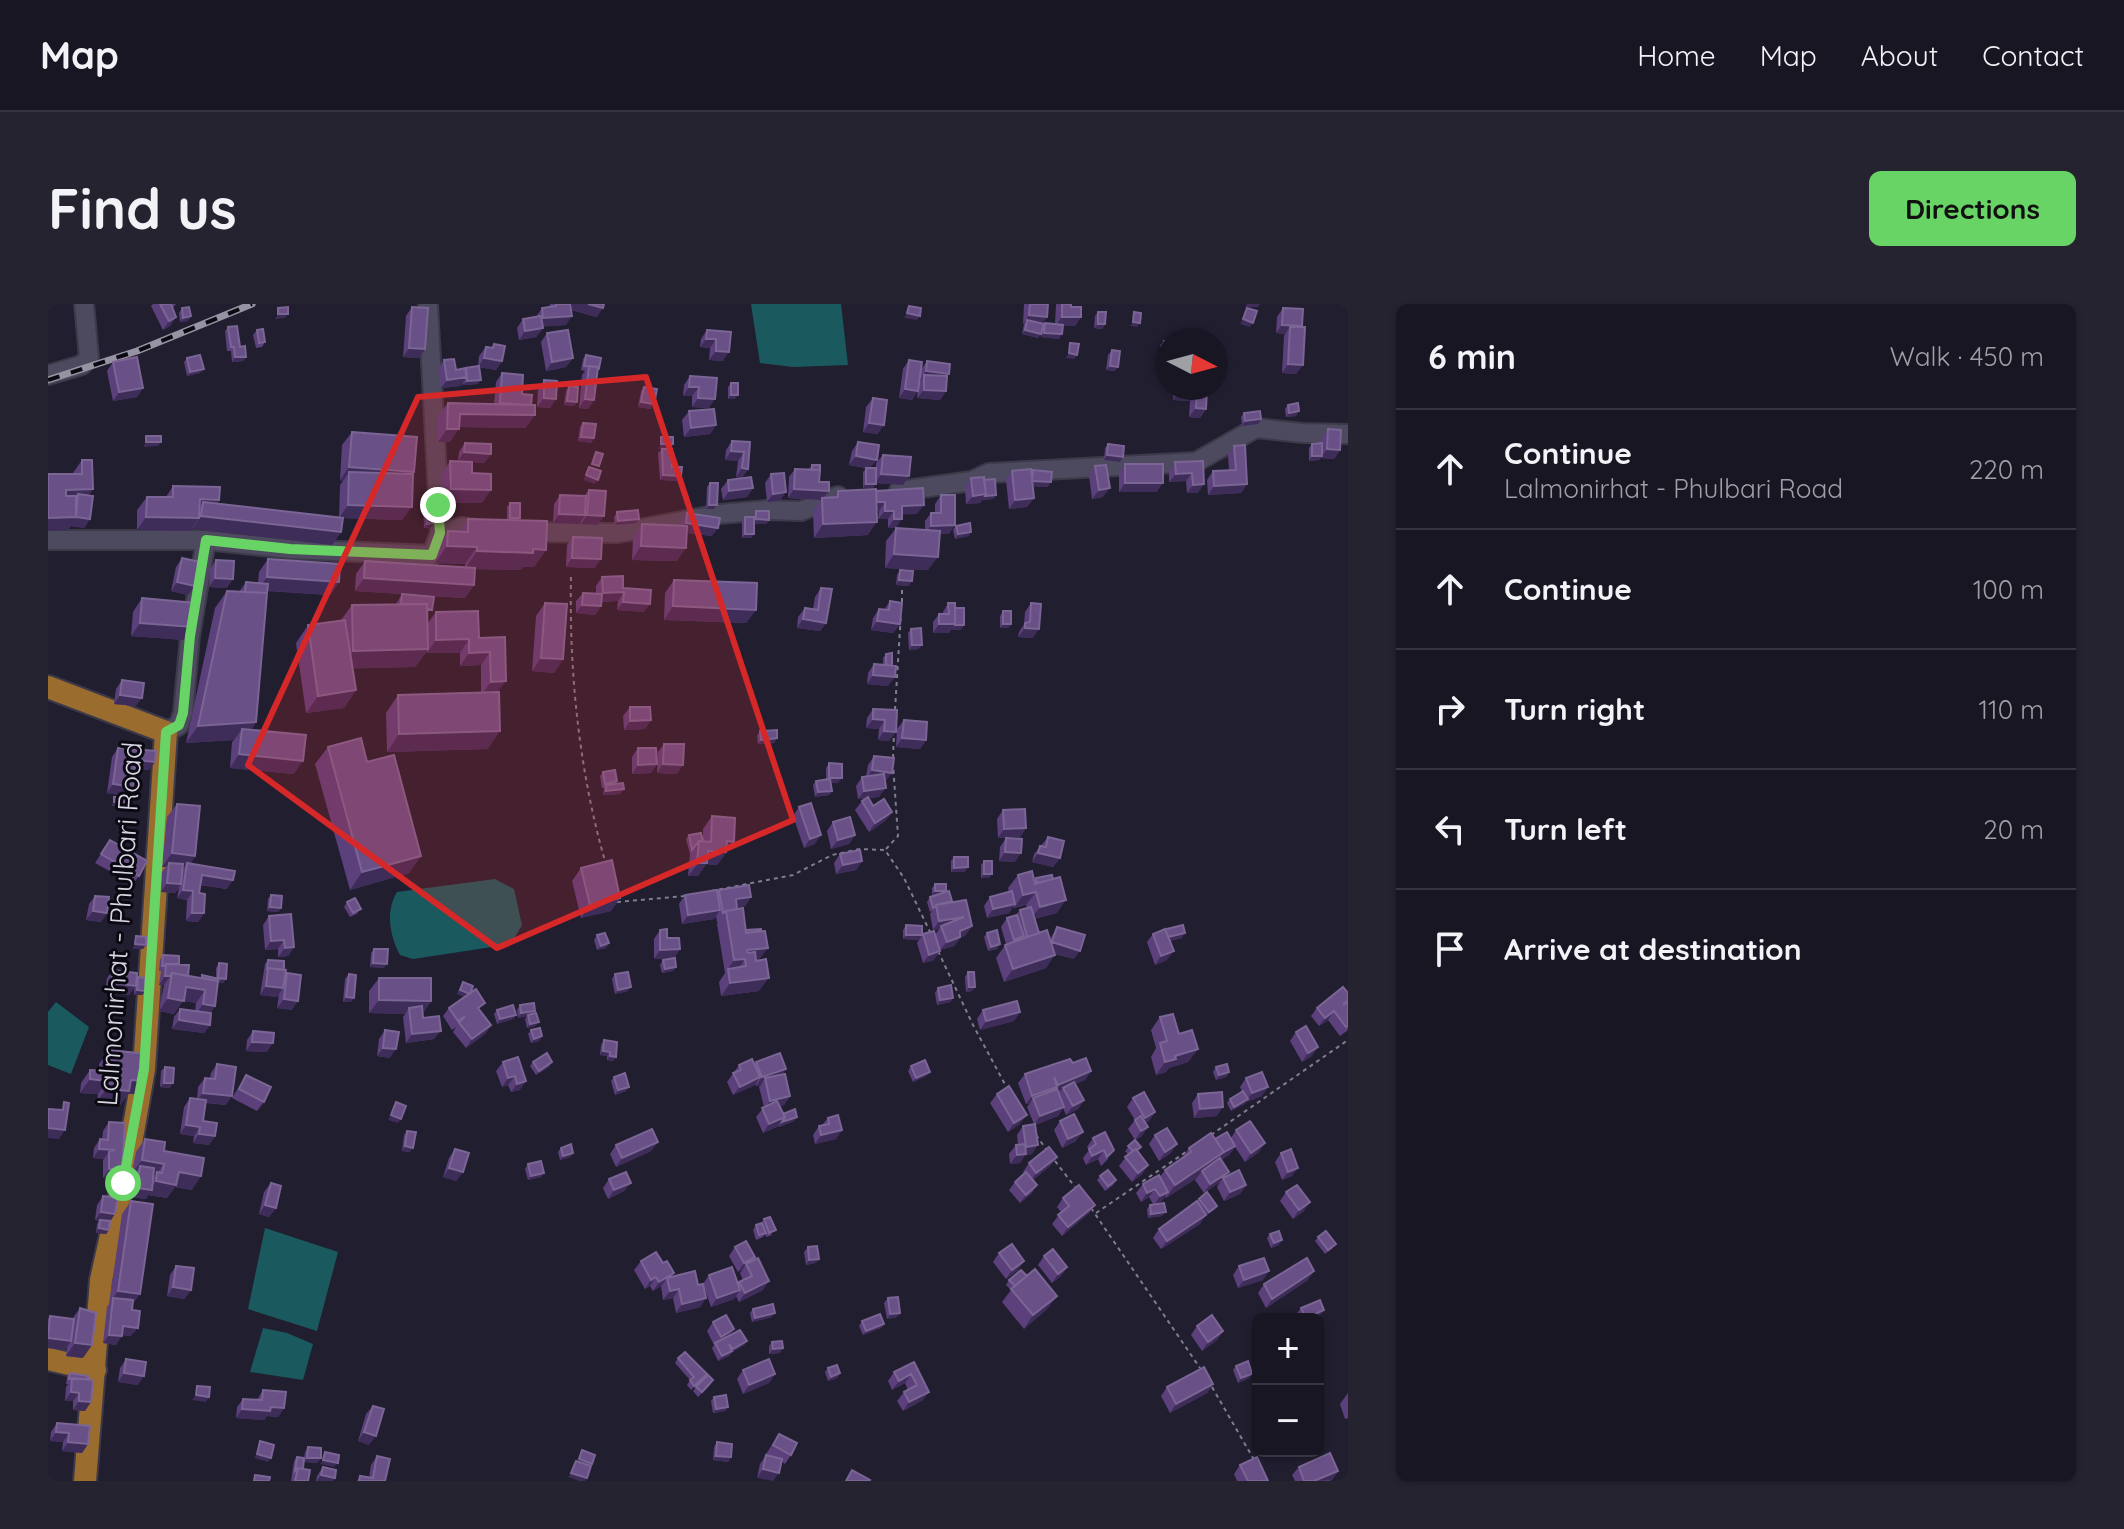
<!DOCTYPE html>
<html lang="en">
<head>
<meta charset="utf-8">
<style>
  body { margin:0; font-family:Quicksand,sans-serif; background:#262331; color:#f1f3f6 }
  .controls { position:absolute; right:24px; bottom:24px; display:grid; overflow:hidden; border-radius:12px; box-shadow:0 2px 6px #0004 }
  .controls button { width:72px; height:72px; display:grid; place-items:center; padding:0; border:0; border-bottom:2px solid #373541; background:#191624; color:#f1f3f6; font:40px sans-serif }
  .compass { position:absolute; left:1108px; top:24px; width:72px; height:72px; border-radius:50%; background:#191624; box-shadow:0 2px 6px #0004; rotate:96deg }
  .stop { position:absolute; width:24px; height:24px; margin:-18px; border:6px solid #68d465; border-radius:50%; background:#fff }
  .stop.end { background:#68d465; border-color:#fff; box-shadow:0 2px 8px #0008 }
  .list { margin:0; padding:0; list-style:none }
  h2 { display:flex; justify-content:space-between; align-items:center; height:104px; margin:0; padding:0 32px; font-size:34px }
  h2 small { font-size:26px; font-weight:400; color:#9f9fa6 }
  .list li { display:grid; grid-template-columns:52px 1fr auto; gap:24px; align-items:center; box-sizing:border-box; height:120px; padding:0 32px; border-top:2px solid #373541 }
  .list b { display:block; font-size:30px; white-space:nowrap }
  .list p { margin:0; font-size:26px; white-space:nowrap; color:#9f9fa6 }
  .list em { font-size:26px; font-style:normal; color:#9f9fa6 }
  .icon { flex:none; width:44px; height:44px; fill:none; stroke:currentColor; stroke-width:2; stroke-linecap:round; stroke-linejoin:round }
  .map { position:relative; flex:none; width:1300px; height:1177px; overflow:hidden; border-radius:12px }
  header { display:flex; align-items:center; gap:48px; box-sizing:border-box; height:112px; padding:0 40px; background:#191624; border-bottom:2px solid #373541 }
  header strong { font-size:38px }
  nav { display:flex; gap:44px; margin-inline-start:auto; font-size:28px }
  .intro { display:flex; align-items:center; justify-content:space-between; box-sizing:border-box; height:192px; padding:0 48px }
  h1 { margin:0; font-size:56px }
  .button { padding:20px 36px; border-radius:12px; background:#68d465; color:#111; font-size:28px; font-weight:700 }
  main { display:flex; gap:48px; padding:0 48px }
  aside { flex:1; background:#191624; border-radius:12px; box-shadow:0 2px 6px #0004 }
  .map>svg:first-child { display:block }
  .water { fill:#1a5a5f }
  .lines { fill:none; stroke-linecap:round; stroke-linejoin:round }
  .minor-casing { stroke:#3c3949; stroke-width:22 }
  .major-casing { stroke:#3c3949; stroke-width:26 }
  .path { stroke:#807d8d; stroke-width:2; stroke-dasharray:4 4; stroke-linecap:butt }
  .minor { stroke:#4d495f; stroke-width:18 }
  .major { stroke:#9a6c2e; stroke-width:22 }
  .rail-casing { stroke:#9693a2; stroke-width:7 }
  .rail { stroke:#0b0911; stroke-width:4; stroke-dasharray:12; stroke-linecap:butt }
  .wall { fill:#5b407c }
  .shaded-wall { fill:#3e2c59 }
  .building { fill:#695087; stroke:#7a6595; stroke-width:2 }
  .route { stroke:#68d465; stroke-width:10 }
  .marked { fill:#d62828; fill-opacity:0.2; stroke:#d62828; stroke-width:6; stroke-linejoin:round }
  .labels { text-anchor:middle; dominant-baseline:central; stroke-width:6; stroke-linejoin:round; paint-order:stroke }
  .street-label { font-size:28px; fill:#d8d6e3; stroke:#0b0911 }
</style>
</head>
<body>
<header>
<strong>Map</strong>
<nav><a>Home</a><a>Map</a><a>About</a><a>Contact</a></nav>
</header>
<div class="intro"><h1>Find us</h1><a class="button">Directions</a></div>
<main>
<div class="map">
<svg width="1300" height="1177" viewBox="0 0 1300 1177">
  <rect width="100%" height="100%" fill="#211e30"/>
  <!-- water -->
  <path class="water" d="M703,0H793L800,61L745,63L712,59Z
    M447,575L466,585L474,621L463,640L365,655L352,651C342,632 337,608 349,588Z
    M8,698L41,723L23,770L0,761V708Z
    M217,924L290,948L269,1027L200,1005Z
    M215,1024L239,1029L265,1040L255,1076L202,1068Z"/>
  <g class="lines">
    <!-- minor casing -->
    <g class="minor-casing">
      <path id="minor" d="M0,71L34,61L41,53L36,0
        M851,187L924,177L941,169L1148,158L1208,124L1254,129L1300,130
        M477,228L570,229L672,210L718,206L753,207L790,192
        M392,229L413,223L435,226
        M0,236H158L242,245L384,251L392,229L380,0
        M118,428L131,421L135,409L142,332L158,236"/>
    </g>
    <!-- major casing -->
    <g class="major-casing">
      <path id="major" d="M0,383L118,428L96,765L81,851L53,976L37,1177
        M0,1055L47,1066"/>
    </g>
    <!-- path -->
    <path class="path" d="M523,273C521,367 531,467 557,557
      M854,298V284
      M847,406L853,309
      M845,454L846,428
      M838,545L850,532L845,460
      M663,587L745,571L784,551L812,545L837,546L856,574L883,630
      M569,598L637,592
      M890,647L925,721L959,784
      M988,831L998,845
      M1163,831L1300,736
      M1007,857L1027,883
      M1043,904L1152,1064
      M1048,909L1141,846
      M1164,1083L1205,1154"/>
    <!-- minor -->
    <use href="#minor" class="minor"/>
    <!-- major -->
    <use href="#major" class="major"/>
    <!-- rail casing -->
    <g class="rail-casing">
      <path id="rail" d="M0,76L89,47L204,0"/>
    </g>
    <!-- rail -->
    <use href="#rail" class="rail"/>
  </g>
  <!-- wall -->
  <path class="wall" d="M105,0H128L124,5L128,13L122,22L115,26L103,2Z
    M502,0H556L549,13L523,6L518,21L494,22L495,24L488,33L471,36L469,24L475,15L488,13L494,4L501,3Z
    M976,0H1000L994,20L995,22L997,19L1007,20L1008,0H1023V3L1033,13L1027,22H1015L1011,35L993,33L994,28L990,34L974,30L976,20H975Z
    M364,3L377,45L371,54L355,53L358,12Z
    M134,4L143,12L140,17L132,18L131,9Z
    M1235,4L1253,23L1248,70L1234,69L1236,32L1237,30L1228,29L1229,13Z
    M1050,8L1057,20L1054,25L1046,24L1047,12Z
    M180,23L198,53L195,57L184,58L183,47H179L177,27Z
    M209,26L217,38L214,43L208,44L205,31Z
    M659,26L683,28L675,57L661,56L662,44L652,43L653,35Z
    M499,29L525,54L518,63L498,67L493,38Z
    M1116,37L1120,57L1113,58L1112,41Z
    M446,40L454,57L448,66L431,63L430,80L415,81V78L413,82L393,84L390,65L396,56L408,66L430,63L431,52L438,43L444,44Z
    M1064,46L1067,67L1058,66L1060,51Z
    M538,51L546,96L540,105L531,104L534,71L537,67L533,66L535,55Z
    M139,54L152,69L139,72L136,58Z
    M861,56L871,79L873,76H872L873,66L879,57L901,70L899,72L898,87L892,96L869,94L870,85L864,96L851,94L855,65Z
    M65,58L95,84L89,93L65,97L59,67Z
    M454,69L483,101L487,111L477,124L411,123L402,138H390V112L400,99L446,100L448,78Z
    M642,72L669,74L661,104L644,103V92H635L636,81Z
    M496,76L508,95L502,104L489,103L490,85Z
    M683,79L687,95H680V83Z
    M521,82L529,98L526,102L516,101L518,87Z
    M596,83L603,105L590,103L593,87Z
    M1126,84H1159L1158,105L1152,114L1141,113L1142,97L1125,96Z
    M825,94L830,130L815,128L818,103Z
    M1240,101L1248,112L1238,113L1237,105Z
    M641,107L668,121L662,130L636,133L634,116Z
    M1196,109L1213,115L1210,120L1194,122L1193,113Z
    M535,119L546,134L543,139L530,137L532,123Z
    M1280,125L1292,146L1286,155L1273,154L1271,156L1261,157V144L1264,140L1273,139L1274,133Z
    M304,128L365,170L354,216L295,214L293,228L284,241L144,224L142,227L89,226V206L99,193H118L125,182L171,196L169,200L291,213L292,181L295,177L292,176L294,141Z
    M684,137L702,138L700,165L694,174L688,173L690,157L677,156L678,146Z
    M810,138L823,164H828V159L835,151L861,172L855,181L828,179L825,184H815V168L818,164L801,161L804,147Z
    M417,139L443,150L436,159L410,157L411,148Z
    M1060,140L1075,153L1072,158L1056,156L1057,144Z
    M1186,142L1199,180L1193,189L1160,191L1159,176L1165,167L1181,166L1180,151Z
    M614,145L624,163L630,177L612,176L610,149Z
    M34,156L45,185L40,192L42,215L36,224L23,222L19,226L25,169Z
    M402,157L424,169L434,199H394L393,171Z
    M1155,157L1150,189H1139L1138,177L1121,178V167L1127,158Z
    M1077,160L1109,188H1071V169Z
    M764,161L771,169V178L781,187L776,194L786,193L790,187H828L869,210H854L840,224V215H830L831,207H829L820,231L766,234L765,207L773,196L740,194L741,173L747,165H761Z
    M1047,162L1055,193L1044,195L1041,171Z
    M985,166L1000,183L984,182L986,194L979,203L961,205L958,176L964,167L983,169Z
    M723,170L738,188L731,197L719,198L717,179Z
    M923,174L936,176L948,191L945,195L934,196L932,199L918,200L917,183Z
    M680,176L705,184L699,193L675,196L673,185Z
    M662,179L666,205H658L659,183Z
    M541,186L556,212L549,221L533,220V217L531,220L505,219L506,200L512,191L536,192Z
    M893,191L901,230H891L880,266L837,264L838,237L848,224L877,226V217L883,209H887V200Z
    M378,193L382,224H376L375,198Z
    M462,199L471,216L498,246L486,263H475L472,266L427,265L426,281L417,294L360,291L379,313V320L388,308L431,334L457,333L450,388L440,445L339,448L338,409L350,391L433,389V361L412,362V349H379V347L367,363L305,364L308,386L296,404L258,409L248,339L260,321L293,316L304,301L348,300L354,290L307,287L308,270L317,257L417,263V260L387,259V245L400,227L411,228L420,215L459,216V203Z
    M708,207L721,216L718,220H706V230L703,234H694V218L697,213H705Z
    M569,208L591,215L588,219L567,221L566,213Z
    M639,209L664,232L639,229L629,257L584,256L585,233L594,220L633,222V218Z
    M908,222L923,228L920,232L907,235L905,226Z
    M525,233L547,264L518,263L519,241Z
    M134,254L140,291L123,287L128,263Z
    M220,255L291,278L282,291L219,287L208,418L203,426L246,470L182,464L184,438L186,436L138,439L167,304L179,287L191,288L198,278L210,279L211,268Z
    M168,256L179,284L161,283L162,265Z
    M852,266L861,282L848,281L849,271Z
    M554,273L575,284L596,308L569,306L570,297L553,298V302L547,311L528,309V297L535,289L548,290V282Z
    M626,276L708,306L698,319L616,316L617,289Z
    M773,284L778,319L772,327L749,324L750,313L757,304L765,305L767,293Z
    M94,294L136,336L83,332L85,308Z
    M842,297L852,320L845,329L823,326L825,314L831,305L836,306Z
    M497,299L515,355L506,369L484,367L488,312Z
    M900,299L907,304L913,326L903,325L901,329H885V318L891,310H894Z
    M983,299L985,334L970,333L971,328L976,320L977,308Z
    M955,307L963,320L960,324H952V312Z
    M863,325L874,341L870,345L861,346L860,329Z
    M838,350L844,362L840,382L819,380L820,369L826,360L835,361V354Z
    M74,376L88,402L66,400L68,385Z
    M582,403L603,416L597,425L576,426L575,412Z
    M825,405L848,428L841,437L830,436L831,425L818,424L819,414Z
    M856,416L878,436L872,445L848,443L849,425Z
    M712,427L729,434L726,439L710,440L709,432Z
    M616,440L629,470L609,469L610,448Z
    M280,443L319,458L373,552L361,569L302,586L267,460Z
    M70,444L101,466L87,465L78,492L59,489L64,453Z
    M590,444L609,460L603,469L584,470V453Z
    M826,452L837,478L831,493L820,494L825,502L844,508L837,517L821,528L807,506L814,497L818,494L810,495L808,482L814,473H818L820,461Z
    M781,459L790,479H783L784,487L781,491L767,493L765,481L768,477L778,476V464Z
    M555,468L569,477L568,480L576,485L572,490L555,491L556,484H554L552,472Z
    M129,500L147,552L142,560L179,585L152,581L151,589L156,609L150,618L138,617L139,596L129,594L131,584L127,589L113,588L114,568L118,563H114L119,513Z
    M751,503L767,540L756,544L745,512Z
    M955,506L978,524L972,533L950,534L949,515Z
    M664,512L686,538L669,561L658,560L650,572H640L642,550L638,535L641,531L655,536V525Z
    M785,518L807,531L801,540L783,545L779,527Z
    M1000,533L1012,554L1005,563L984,558L986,550Z
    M958,534L967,558L951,557L952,543Z
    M62,536L91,572L85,580L47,559Z
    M792,550L814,557L808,566L788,570L786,559Z
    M906,553L917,568H903V557Z
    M936,557L941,574H933V561Z
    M533,564L572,594L563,607L533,614L524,577Z
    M970,571L986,577L988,574L1009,609L986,615L991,629L1002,635L1009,623L1026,655L1007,650L998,664L956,678L948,654L958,640L953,623L959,614L968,611L972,606L979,604L978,601L966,604L965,602L961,609L939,614L936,602L942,593L961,588L960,584Z
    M887,580L898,587L904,597L903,599L918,631L912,634L906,642L892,646L887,631L891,625L885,626L882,610L884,607L882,608L879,598L882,593L888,591H884V584Z
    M671,586L703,593L697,602L689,603L711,656V687L673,692L671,678L677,669L669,620L670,618H669L668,612L666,615L634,620L631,600L637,591L669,589Z
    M223,591L233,604L230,608L219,607L220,595Z
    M47,592L59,609L53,618L38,616L41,600Z
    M299,598L310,609L302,613L296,603Z
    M221,612L246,643L240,652L230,653V645L217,646L215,621Z
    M858,621L874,631L871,636L855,635V626Z
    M612,626L619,634L632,645L626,654L606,655V635Z
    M939,629L952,640L949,645L940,647L936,633Z
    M875,630L886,656L875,659L869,639Z
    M1105,630L1134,634L1122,637L1119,656L1107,661L1099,638Z
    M549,631L561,639L558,644L549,646L546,636Z
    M326,645L336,664L322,663L323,649Z
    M115,651L131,660L140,672L152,674L154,671L168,674V664L171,659L178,675L175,679H170L167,702L162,709V721L156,729L124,725L126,713L132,705L147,707L148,699L135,697L126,710L111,707L116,681H111L113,667H111L112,656Z
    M220,656L236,666L237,672L239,669L244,706L229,704L231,690L229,693L212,691L217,660Z
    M615,656L628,663L625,667L614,669L612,661Z
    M65,666L88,675L90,673L97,687L94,691H86V684L81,691L57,688L59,674Z
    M920,668L927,683L924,687L918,688L917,673Z
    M301,670L303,698H295L297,675Z
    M567,670L580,687L567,690L564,675Z
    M331,674L383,697L375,709V714L386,735L358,739L355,713L357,710L321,709V687Z
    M415,678L432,707L443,721L437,730L418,744L405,728L408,723L404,726L395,712L401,704L417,693L409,690Z
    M1295,683L1300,726L1292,732L1280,716L1271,722L1263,712L1269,704Z
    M890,684L905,694L902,698L889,701L887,689Z
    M472,701L487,707L485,710L487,722L479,724L477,715L479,712L470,714L469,706Z
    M449,706L468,711L465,715L449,720L446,710Z
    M935,706L972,708L966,717L932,726L929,715Z
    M1112,713L1150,745L1140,758L1121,764L1118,768L1108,771L1103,753L1108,744L1103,726Z
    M337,726L342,754L329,752L331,735Z
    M483,726L494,732L491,737L483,739L480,730Z
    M205,727L219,748L198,747L199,736Z
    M1248,728L1264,752L1254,758L1242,737Z
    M556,736L568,753L565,757L559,756V752L552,751L553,741Z
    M61,746L87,790H80L72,801L49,798L50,790L32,789L33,779L42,766L51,767V760Z
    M470,753L472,786L463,788L460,781L454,783L448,767L455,758Z
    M485,758L501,763L488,771L482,762Z
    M708,758L738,765L734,770L742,792L736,801L732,802L735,810L746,817L731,823V822L715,829L708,813L716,803L711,783L713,781L708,782L707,780L685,791L679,778L691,761L707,760Z
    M1025,759L1043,767L1037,776L1027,780L1036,796L1030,805L1018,811L1015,804L1010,812L987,821L984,850L977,851L972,859L962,860L961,850L968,841H970L969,831L975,822L986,820L979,803L982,799L978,800L970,779L977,770Z
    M169,760L178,801L158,799L155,817L167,832L161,841L145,839L146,832L132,830L136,803L142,794L149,795L150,783L157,774H162L163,769Z
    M863,762L878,772L865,778L860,767Z
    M117,763L122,784L112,783L113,767Z
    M1168,763L1181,768L1178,773L1168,776L1165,768Z
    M198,771L216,798L209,807L184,794Z
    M566,773L578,787L567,791L563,777Z
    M1198,774L1214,792L1198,798L1183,807L1179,799L1182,795L1194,788L1192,783Z
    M949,790L972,820L960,828L942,799Z
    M1150,790L1169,812L1146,814L1144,799Z
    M1085,794L1107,808L1101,817L1097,819L1094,832L1087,836L1089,847L1100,861L1094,870L1084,878L1071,862L1080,850L1077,847L1087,836L1080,825L1087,816L1079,803Z
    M780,814L794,826L788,835L767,840L765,831L771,822L774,821Z
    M1012,817L1028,837L1014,844L1006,826Z
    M61,818L74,865L68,874H55V856L56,855L45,854L46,844L52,835L54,836L55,827Z
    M1188,826L1211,848L1197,858L1187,843L1181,851L1173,856L1177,873L1198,881L1192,890L1176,897L1169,883L1172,878L1156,889L1147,876L1149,874L1118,894L1117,892L1114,897L1108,900L1114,912L1100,914L1099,905L1102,901L1105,900L1101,893L1093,898L1088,889L1095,880L1112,873L1117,866L1134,854L1141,844L1167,835L1183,834Z
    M359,827L362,848L354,847L356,831Z
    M1057,828L1060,855L1053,862L1050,855L1038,861L1035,854L1041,846L1039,843L1045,834Z
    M1107,831L1123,849L1111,857L1101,840Z
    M97,835L116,847L144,886L127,883L119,894L100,891L98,895L83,893L87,869H84L88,848Z
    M610,838L603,847L568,863L562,850L568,841Z
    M513,844L525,849L522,853L512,856L510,848Z
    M407,845L415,868L408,877L395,873L401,854Z
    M1233,849L1244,872L1234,876L1227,858Z
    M1009,853L1002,862L985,876L989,881L983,890L972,899L961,886L967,878L976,869L975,868L981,859Z
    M480,860L496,869L493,873L480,876L477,865Z
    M1052,872L1068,876L1065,881L1057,887L1049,876Z
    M561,875L583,879L576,887L560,895L555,884Z
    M223,879L228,904L221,913L211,910L216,888Z
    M1238,888L1256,907L1245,915L1232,897Z
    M55,892L61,926L58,930L48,929L49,920L51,917L47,916L49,901Z
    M1015,894L1047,901L1041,909L1014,932L1004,920L1013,908L1009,903Z
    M1151,895L1169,902L1166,906L1157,912L1152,920L1113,945L1105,934L1111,925Z
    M83,897L92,990L84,1000L83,1032L74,1031L68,1041L55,1039L59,1003L61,1000L74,910Z
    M716,915L724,931L718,933L717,930L715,933L708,936L705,926L708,921L713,919Z
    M1222,930L1231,941L1223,944L1219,934Z
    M1270,933L1285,944L1277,950L1267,937Z
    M687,943L707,953L704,958L715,986L691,998L688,992L686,995L663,1003L655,980L661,971L690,980L695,976L692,969L695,965L690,968L681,952Z
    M760,943L771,955L767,959L758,961L756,948Z
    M951,949L970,966L958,975L945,958Z
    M996,952L1019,963L1013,972L1004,979L990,961Z
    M593,957L615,959L626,969L623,973L650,981L658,994L652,1003L628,1009L625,994L615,996L613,982L605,987L602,982L597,985L586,966Z
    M128,962L143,986L136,995L119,992L122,971Z
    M1191,962L1215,976L1190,984L1185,971Z
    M979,972L1009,992L999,1005L976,1025L954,998L963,986L958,981L961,976Z
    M1260,976L1218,1004L1210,989L1216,980Z
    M840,994L849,1013L839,1015L836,999Z
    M32,1004L35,1054L18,1052L19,1042L17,1046L0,1044V1015L2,1012L24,1015Z
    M1253,1004L1270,1015H1248L1247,1012Z
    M705,1005L724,1013L704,1018L702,1009Z
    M814,1017L836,1020L833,1024L815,1031L811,1022Z
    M665,1018L682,1032L699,1037L696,1041L683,1049L681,1052L670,1057L664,1044L666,1041L659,1027Z
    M1149,1022L1175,1027L1169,1036L1154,1047L1143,1031Z
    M724,1038L732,1049L721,1050V1042Z
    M630,1054L659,1070L643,1086L639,1081L642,1076L627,1059Z
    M78,1055L90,1081L70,1078L72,1064Z
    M866,1058L875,1096L855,1107L849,1097L856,1088L860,1086L857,1079L844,1086L840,1077L846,1068Z
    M1188,1062L1201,1074L1190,1079L1185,1066Z
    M780,1064L792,1069L789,1074L780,1077L777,1068Z
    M695,1066L727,1070L721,1079L695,1090L689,1075Z
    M22,1069L40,1072L37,1107L25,1106V1097H17L18,1083L20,1080H18L19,1073Z
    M1165,1080L1159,1089L1122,1109L1113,1092L1119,1083Z
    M662,1081L650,1093L645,1087L648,1083Z
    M215,1086L236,1104L230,1113L219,1112L216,1116L188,1114L189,1103L195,1095L209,1096Z
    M1300,1089V1114L1297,1115L1292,1100Z
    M666,1093L680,1103L677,1107L665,1109L663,1097Z
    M325,1102L321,1141L310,1137L318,1110Z
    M9,1119L40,1140L34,1149L14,1147L15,1138L2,1137L3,1128Z
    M731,1130L743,1151L737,1160L734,1158L709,1174L712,1160L718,1151L722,1152L718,1150Z
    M669,1138L683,1153L680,1158L665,1156L666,1143Z
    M260,1143L273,1154L269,1159L256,1158L255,1165L260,1177H243L246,1157L249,1153L256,1154L257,1148Z
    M329,1152L337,1177H309L312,1172L321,1174L323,1161Z
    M1192,1161L1220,1177H1189L1186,1170Z
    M275,1163L285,1177H268L269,1172Z
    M1251,1163L1290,1167L1284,1176L1281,1177H1247L1244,1171Z"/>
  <!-- shaded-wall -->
  <path class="shaded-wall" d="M520,0H540L555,4L549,13L517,4Z
    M1199,0H1212L1210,3H1197Z
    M859,9L872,12L869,16L856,14Z
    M230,10H240L237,14L227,15Z
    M981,11L999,13L993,22L979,16L976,20H975Z
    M143,12L140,17L132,18L135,14Z
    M524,12L518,21L489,23L495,14Z
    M128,13L122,22L115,26L121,17Z
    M1014,13H1033L1027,22H1007Z
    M1195,15L1205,19L1202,23L1192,20Z
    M1085,18L1092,19L1089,23L1082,22Z
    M1050,20H1057L1054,25L1046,24Z
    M1234,21L1254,22L1248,31L1242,23L1237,30L1228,29Z
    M495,24L488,33L471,36L477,27Z
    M977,26L993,30L990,34L974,30Z
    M996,29L1014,30L1011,35L993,33Z
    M658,35H668L662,44L652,43Z
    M361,44L377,45L371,54L355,53Z
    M668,47L681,48L675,57L661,56Z
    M1021,49L1029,51L1026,55L1017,54Z
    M187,53H198L195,57L184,58Z
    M1116,53H1120V57L1113,58Z
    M436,54L454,57L448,66L430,63Z
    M525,54L518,63L498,67L504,58Z
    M1240,60L1255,61L1248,70L1234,69Z
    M1062,62L1070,63L1067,67L1058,66Z
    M156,65L152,69L139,72L142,68Z
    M878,67L901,70L895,79L876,71L873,76H872Z
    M419,73L413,82L393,84L399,76Z
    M433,76L430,80L415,81L419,77Z
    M641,83H651L644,92H635Z
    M95,84L89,93L65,97L71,88Z
    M857,85L870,87L864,96L851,94Z
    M876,86L898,87L892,96L869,94Z
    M1131,87L1149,88L1142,97L1125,96Z
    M683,91H690L687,95H680Z
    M496,94L508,95L502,104L489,103Z
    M650,94L667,95L661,104L644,103Z
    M537,95L546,96L540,105L531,104Z
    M519,97L529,98L526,102L516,101Z
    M593,98L606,100L603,105L590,103Z
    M1148,104L1158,105L1152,114L1141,113Z
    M1251,107L1248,112L1238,113L1241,109Z
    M412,110L487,111L477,124L402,123Z
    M1213,115L1210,120L1194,122L1197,117Z
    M821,119L836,121L830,130L815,128Z
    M668,121L662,130L636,133L643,124Z
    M399,125H411L402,138H390Z
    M533,133L546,134L543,139L530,137Z
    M98,138H113L110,142L95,143Z
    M613,140H625L622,145H610Z
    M1279,145L1292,146L1286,155L1273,154L1271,156L1261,157L1264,152H1274Z
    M683,147L696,148L690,157L677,156Z
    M416,148L443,150L436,159L410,157Z
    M1059,151L1075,153L1072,158L1056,156Z
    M808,152L829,156L822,164L801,161Z
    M301,163L366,168L357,181L301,168L295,177L292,176Z
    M694,164L700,165L694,174L688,173Z
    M1144,169L1138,177L1121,178L1128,170Z
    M833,170L861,172L855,181L827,179Z
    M538,171L550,176L547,180L535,176Z
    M615,171L633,172L630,177L612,176Z
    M984,177L1003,178L1000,183L981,182Z
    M1077,179H1115L1109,188H1071Z
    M818,180H828L825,184H815Z
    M1156,180L1150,189H1139L1145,181Z
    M1199,180L1193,189L1160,191L1166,182Z
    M705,184L699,193L675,196L681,187Z
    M1062,184L1055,193L1044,195L1051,186Z
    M45,185L35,199L30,190L24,199H8L18,186Z
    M403,185L443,186L434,199H394Z
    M746,185L781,187L774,196V194L773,196L740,194Z
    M738,188L731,197L719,198L725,190Z
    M938,190L948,191L945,195L934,196L932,199L918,200L925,192Z
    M986,194L979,203L961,205L967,196Z
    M152,195L171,196L162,209L155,198L147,209Z
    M827,198H837L831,207H821Z
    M300,201L364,203L354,216L291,214Z
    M661,201H669L666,205H658Z
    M876,201L869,210L848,211L854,202Z
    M837,207H846L840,215H830Z
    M511,210L537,211L531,220L505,219Z
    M539,211L556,212L549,221L533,220Z
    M27,212L42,215L36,224L23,222L19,226L0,227V214Z
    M153,212L293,228L284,241L144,225Z
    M98,213L151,214L142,227L89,226Z
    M591,215L588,219L567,221L570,217Z
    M708,215L721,216L718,220H705Z
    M846,215H854L848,224H840Z
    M829,218L820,231L766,234L775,220Z
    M386,219L382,224H376L379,220Z
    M638,219L670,224L664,232L632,228Z
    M907,221L901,230H877L883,222Z
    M923,228L920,232L907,235L910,230Z
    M697,230H706L703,234H694Z
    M399,242L429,243L417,260L387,259Z
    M593,242L638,244L629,257L584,256Z
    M485,245L498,246L486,263H475L472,266L417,265L429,247Z
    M846,250L890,253L880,266L837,264Z
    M524,254L553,255L547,264L518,263Z
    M219,273L291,278L282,291L210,286Z
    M167,274L185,275L179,284L161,283Z
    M316,274L426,281L417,294L307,287Z
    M851,276L864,277L861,282L848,281Z
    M129,278L147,282L140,291L123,287Z
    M576,288L570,297L549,298L555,289Z
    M575,298L602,300L596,308L569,306Z
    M534,301L553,302L547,311L528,309Z
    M625,302L708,306L698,319L616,316Z
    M755,315L778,319L772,327L749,324Z
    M829,317L852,320L845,329L823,326Z
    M92,319L145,323L136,336L83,332Z
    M891,320H907L901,329H885Z
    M955,320H963L960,324H952Z
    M907,321H916L913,326H903Z
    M977,324L991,325L985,334L970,333Z
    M421,335L412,349H379L388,336Z
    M864,341H874L870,345L861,346Z
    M380,345L367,363L293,365L305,347Z
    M442,348L433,361L412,362L421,349Z
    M493,354L515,355L506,369L484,367Z
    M825,371L847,373L840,382L819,380Z
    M458,377L448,390L433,391L443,378Z
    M308,386L296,404L258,409L270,392Z
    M72,391L94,394L88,402L66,400Z
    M825,415L837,416L831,425L818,424Z
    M603,416L597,425L576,426L582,417Z
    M208,418L196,435L194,425L186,436L138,439L150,422Z
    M452,427L440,445L339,448L351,430Z
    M836,427L848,428L841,437L830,436Z
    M729,434L726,439L710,440L713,436Z
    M854,434L878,436L872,445L848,443Z
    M191,450L255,457L246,470L182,464Z
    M88,456L107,458L101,466L85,465L76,469Z
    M609,460L603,469L584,470L590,461Z
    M615,460L635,461L629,470L609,469Z
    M824,466L844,469L837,478L818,475Z
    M781,474H794L790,479H778Z
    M65,480L85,483L78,492L59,489Z
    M838,484L831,493L810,495L816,487Z
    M576,485L572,490L555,491L558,487Z
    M784,487L781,491L767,493L770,488Z
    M66,498H78L75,502H63Z
    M844,508L837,517L821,528L827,519Z
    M978,524L972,533L950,534L956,525Z
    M773,531L767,540L756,544L762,535Z
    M807,531L801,540L783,545L790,536Z
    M679,537L686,538L669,561L658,560L650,572H640L660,547Z
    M957,548L973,549L967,558L951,557Z
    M124,549L147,552L139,564V559L136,565L120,563L121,559L118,563H114Z
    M990,549L1012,554L1005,563L984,558Z
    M373,552L361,569L302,586L314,568Z
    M814,557L808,566L788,570L795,561Z
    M920,563L917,568H903L906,564Z
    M936,570H944L941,574H933Z
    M154,571L185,576L179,585L148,580Z
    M119,579L133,580L127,589L113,588Z
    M135,586L145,587L139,596L129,594Z
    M887,587H898L895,591H884Z
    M988,588L978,601L966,604L975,591Z
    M703,593L697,602L682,604L688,595Z
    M572,594L563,607L533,614L542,601Z
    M1018,596L1009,609L982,616L992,603Z
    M967,600L961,609L939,614L945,605Z
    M222,603L233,604L230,608L219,607Z
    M672,606L666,615L634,620L640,611Z
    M45,607L59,609L53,618L38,616Z
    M144,609H156L150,618L138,617Z
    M916,613L893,622L891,625L885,626L891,617Z
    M924,622L918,631L912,634L906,642L892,646L899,638L912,627Z
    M1137,629L1134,634L1114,639L1117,634Z
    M858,631H874L871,636L855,635Z
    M236,636L230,645L217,646L223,637Z
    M1004,638L1032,647L1026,655L998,647Z
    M561,639L558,644L549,646L553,642Z
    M87,640L98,641L95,645H84Z
    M952,640L949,645L940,647L943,643Z
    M246,643L240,652L230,653L237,644Z
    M720,644L710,657L697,655L688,668L680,665L686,656L699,646Z
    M632,645L626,654L606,655L612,646Z
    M892,647L886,656L875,659L881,651Z
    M1126,647L1119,656L1107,661L1113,652Z
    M1007,651L998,664L956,678L965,665Z
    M325,659L339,660L336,664L322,663Z
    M628,663L625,667L614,669L617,665Z
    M117,672H122L116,681H111Z
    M170,674L178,675L175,679H167Z
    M721,674L711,687L673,692L682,679Z
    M63,679L88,682L81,691L57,688Z
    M218,682L235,684L229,693L212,691Z
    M138,683L157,686L148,699L135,697L126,710L111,707L120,694Z
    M583,683L580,687L567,690L570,686Z
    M921,683H927L924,687L918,688Z
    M89,686L97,687L94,691H86Z
    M412,686L422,690L419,694L409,690Z
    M298,693L306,694L303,698H295Z
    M905,694L902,698L889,701L892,696Z
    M236,695L250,697L244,706L229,704Z
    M331,696L383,697L374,710L361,704L357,710L321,709Z
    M155,700L167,702L157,715L146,713Z
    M487,707L484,711L470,714L473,709Z
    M1286,707L1280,716L1271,722L1277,714Z
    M972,708L966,717L932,726L938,717Z
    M468,711L465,715L449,720L452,715Z
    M131,716L162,721L156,729L124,725Z
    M491,718L487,722L479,724L482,720Z
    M443,721L437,730L418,744L424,735Z
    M393,727L386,735L358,739L364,730Z
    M494,732L491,737L483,739L486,735Z
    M204,738L225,739L219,748L198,747Z
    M1270,743L1264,752L1254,758L1260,749Z
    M335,744L348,745L342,754L329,752Z
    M1150,745L1140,758L1121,764L1118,768L1108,771L1117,758L1127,752Z
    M555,747L562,748L559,752L552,751Z
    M562,752L568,753L565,757L559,756Z
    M504,758L501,763L488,771L491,767Z
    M738,765L732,774H717L713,781L708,782L714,773Z
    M1043,767L1037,776L1004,790L985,794L982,799L978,800L984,792L1009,783L1010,781Z
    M882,768L878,772L865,778L868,774Z
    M1181,768L1178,773L1168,776L1171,771Z
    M467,772L460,781L454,783L460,774Z
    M712,773L706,782L685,791L692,783Z
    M42,775L59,777L50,790L32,789Z
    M83,776L97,777L87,790H80L72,801L49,798L58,785Z
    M478,777L472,786L463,788L469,780Z
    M116,779H125L122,784L112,783Z
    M581,783L578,787L567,791L570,786Z
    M1220,783L1214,792L1198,798L1204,789Z
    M155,789L184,792L178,801L148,797Z
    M742,792L736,801L716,806L722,797Z
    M1200,795L1197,800L1183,807L1186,803Z
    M1036,796L1030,805L1018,811L1025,802Z
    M1016,803L1010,812L986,821L992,812Z
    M1175,803L1169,812L1146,814L1152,805Z
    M1107,808L1101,817L1091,823L1097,814Z
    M343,811L353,815L350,819L340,816Z
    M979,811L972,820L960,828L966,819Z
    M737,813L730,822L715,829L721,820Z
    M749,813L746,817L731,823L734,818Z
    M138,821L152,823L146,832L132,830Z
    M1100,823L1094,832L1087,836L1093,827Z
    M0,824L17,826L11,835L0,834Z
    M794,826L788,835L767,840L773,831Z
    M1035,828L1028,837L1014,844L1020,835Z
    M151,830L167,832L161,841L145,839Z
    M610,838L603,847L568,863L574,854Z
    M1217,839L1211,848L1197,858L1203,849Z
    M1129,840L1123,849L1111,857L1117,848Z
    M990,841L984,850L977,851L972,859L962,860L969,851L978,843Z
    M357,842L365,844L362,848L354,847Z
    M1187,842L1181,851L1154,867L1149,874L1118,894L1127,881L1176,848Z
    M51,845L67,846L61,847L56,855L45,854Z
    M1056,846L1050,855L1038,861L1044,852Z
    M525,849L522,853L512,856L515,852Z
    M1009,853L1002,862L982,878L988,869Z
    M94,856L116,860L106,873L91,870L92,862L87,869H84Z
    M1100,861L1094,870L1084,878L1090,869Z
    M401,864L415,868L408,877L395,873Z
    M1250,864L1244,872L1234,876L1240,868Z
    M61,865H74L68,874H55Z
    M131,868L153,872L144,886L127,883L119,894L100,891L98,895L83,893L89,884L102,886L108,877Z
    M1181,868L1172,878L1156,889L1162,880Z
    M496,869L493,873L480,876L483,872Z
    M583,879L576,887L560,895L566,886Z
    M989,881L983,890L972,899L978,891Z
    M1198,881L1192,890L1176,897L1182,888Z
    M1107,885L1101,893L1093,898L1099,889Z
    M1120,888L1114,897L1106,901L1112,892Z
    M1262,898L1256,907L1245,915L1251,906Z
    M217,901L228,904L221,913L211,910Z
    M1047,901L1041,909L1014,932L1020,923Z
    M53,908L67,910L61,919L47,916Z
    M1118,908L1114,912L1100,914L1103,910Z
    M1158,911L1152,920L1113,945L1119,937Z
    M51,924L61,926L58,930L48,929Z
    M1234,936L1231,941L1223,944L1226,939Z
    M707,953L701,961L698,960L695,965L690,968L696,959Z
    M771,955L767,959L758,961L761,956Z
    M976,957L970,966L958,975L964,966Z
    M1019,963L1013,972L1004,979L1010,970Z
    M1221,967L1215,976L1190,984L1196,976Z
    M1266,967L1260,976L1218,1004L1224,995Z
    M626,969L620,978L619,974L613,982L605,987L611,978Z
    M608,973L602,982L597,985L603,976Z
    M721,977L715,986L691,998L697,989Z
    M125,983L143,986L136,995L119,992Z
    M631,985L625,994L615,996L622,987Z
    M692,986L686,995L663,1003L669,994Z
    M70,987L92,990L83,1003L65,994Z
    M1009,992L999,1005L976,1025L985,1011Z
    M658,994L652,1003L628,1009L634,1000Z
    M1276,1006L1270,1015H1257L1258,1014Z
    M727,1009L724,1013L704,1018L707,1014Z
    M852,1009L849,1013L839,1015L842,1010Z
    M836,1020L833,1024L815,1031L818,1027Z
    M75,1022L90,1024L83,1032L69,1031Z
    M686,1025L680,1034L667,1042L673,1033Z
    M1175,1027L1169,1036L1154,1047L1160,1038Z
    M61,1031L74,1032L68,1041L55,1039Z
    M0,1034L23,1037L17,1046L0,1044Z
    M699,1037L696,1041L683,1049L681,1052L670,1057L674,1052L683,1048L685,1045Z
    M27,1039L44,1041L35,1054L18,1052Z
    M735,1044L732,1049L721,1050L725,1045Z
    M76,1069L96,1072L90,1081L70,1078Z
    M792,1069L789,1074L780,1077L783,1073Z
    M727,1070L721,1079L695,1090L701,1081Z
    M863,1070L857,1079L844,1086L851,1077Z
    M1204,1070L1201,1074L1190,1079L1193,1074Z
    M1165,1080L1159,1089L1122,1109L1128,1100Z
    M23,1088L31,1089L25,1097H17Z
    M881,1088L875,1096L855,1107L861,1098Z
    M148,1091L161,1093L158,1098L144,1096Z
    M31,1097L43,1098L37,1107L25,1106Z
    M223,1103L236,1104L230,1113L219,1112L216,1116L188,1114L194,1105Z
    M680,1103L677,1107L665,1109L668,1105Z
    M8,1128L21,1129L15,1138L2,1137Z
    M316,1128L328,1132L321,1141L310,1137Z
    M20,1138L40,1140L34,1149L14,1147Z
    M209,1150L223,1154L220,1158L206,1154Z
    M668,1152L683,1153L680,1158L665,1156Z
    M259,1154H273L269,1159L256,1158Z
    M531,1155L544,1160L541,1164L528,1159Z
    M275,1156L290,1159L286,1163L272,1160Z
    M715,1165L731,1169L725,1177L709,1174Z
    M1290,1167L1284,1176L1266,1177Z
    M523,1169L539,1174L537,1177H531L520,1173Z
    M273,1171L287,1174L285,1177H269Z"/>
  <!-- building -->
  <path class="building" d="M112,0H123L128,13L121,17Z
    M508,0H522L524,12L495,14L494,4L508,2Z
    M540,0H556L555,4Z
    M982,0H1000L999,13L981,11Z
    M1014,0H1023V3H1033V13H1014Z
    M861,2L873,4L872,12L859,9Z
    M141,3L143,12L135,14L134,4Z
    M240,3V10H230V4Z
    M364,3L380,4L377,45L361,44Z
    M1199,4L1209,7L1205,19L1195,15Z
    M1235,4L1255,5L1254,22L1234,21Z
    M1050,8H1058L1057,20H1050Z
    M1086,8L1093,9L1092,19L1085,18Z
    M493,12L495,24L477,27L475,15Z
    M979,16L996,20L993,30L977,26Z
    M997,19L1015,21L1014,30L996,29Z
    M189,22L192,43L197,42L198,53H187L186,43H183L180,23Z
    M1242,23H1257L1255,61L1240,60Z
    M215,25L217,38L211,39L209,26Z
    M520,26L525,54L504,58L499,29Z
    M659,26L683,28L681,48L668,47V35H658Z
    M1116,37H1120V53H1116Z
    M1022,39L1031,40L1029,51L1021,49Z
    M446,40L457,42L454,57L436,54L438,43L445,44Z
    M1064,46L1072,47L1070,63L1062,62Z
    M152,51L156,65L142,68L139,54Z
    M538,51L553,54L551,64L550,63L536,62Z
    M89,53L95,84L71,88L65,58Z
    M406,55L408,66L418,64L419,73L399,76L396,56Z
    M861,56L874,58L870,87L857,85Z
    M879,57L902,60L901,70L878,67Z
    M431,62L433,76L419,77L417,64Z
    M541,62L550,63L546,96L537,95Z
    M454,69L475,71L474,90L484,91L483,101L452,99Z
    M876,71L899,72L898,87L876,86Z
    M642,72L669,74L667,95L650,94L651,83H641Z
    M496,76L509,77L508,95L496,94Z
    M683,79H690V91H683Z
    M521,82L530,83L529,98L519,97Z
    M596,83L609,85L606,100L593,98Z
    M1131,84H1159L1158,105L1148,104L1149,88L1131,87Z
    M825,94L839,96L836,121L821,119Z
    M400,99L487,101V111L412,110L411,125H399Z
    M1250,99L1251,107L1241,109L1240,101Z
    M666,105L668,121L643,124L641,107Z
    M1212,107L1213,115L1197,117L1196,109Z
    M535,119L548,120L546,134L533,133Z
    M1280,125L1293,126L1292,146L1279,145Z
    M304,128L369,133L366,168L301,163Z
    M98,132H113V138H98Z
    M613,133H625V140H613Z
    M684,137L702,138L700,165L694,164L696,148L683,147Z
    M810,138L831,141L829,156L808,152Z
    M417,139L443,140V150L416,148Z
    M1274,139V152H1264V140Z
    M1060,140L1076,142L1075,153L1059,151Z
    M1197,141L1199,180L1166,182L1165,167L1188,166L1186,142Z
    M614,145H624V163H634L633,172L615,171Z
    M548,148L555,150L551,162L544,160Z
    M835,151L863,153L861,172L833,170Z
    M34,156H44L45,185L18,186V192H28V213L0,214V170H34Z
    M402,157L424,158V169L443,170V186L403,185Z
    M1155,157L1156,180L1145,181L1144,169L1128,170L1127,158Z
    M1077,160H1115V179H1077Z
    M764,161H772V168V166H764Z
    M1058,161L1062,184L1051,186L1047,162Z
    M541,163L553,167L550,176L538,171Z
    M818,164H828V180H818Z
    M747,165L772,166L771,178H781V187L746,185Z
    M983,165L986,194L967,196L964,167Z
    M985,166L1004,168L1003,178L984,177Z
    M301,168L365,170L364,203L300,201Z
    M736,169L738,188L725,190L723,170Z
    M703,173L705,184L681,187L680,176Z
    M936,173L938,190L925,192L923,174Z
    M947,175L948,191L937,192L938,190L936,176Z
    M662,179H670L669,201H661Z
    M125,182L172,183L171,196L152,195L151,214L98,213L99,193H125Z
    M875,184L876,201L854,202V215H846V207H837V198H829L828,187Z
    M828,185L829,218L775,220L774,194L790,193V187Z
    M541,186L558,187L556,212L539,211Z
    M30,190L45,192L42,215L28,213Z
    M512,191L538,192L537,211L511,210Z
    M893,191H907V221L883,222V209H893Z
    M378,193H384L386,219L379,220Z
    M155,198L295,214L293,228L153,212Z
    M462,199H472V214H462Z
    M590,206L591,215L570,217L569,208Z
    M708,207H721V216L708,215Z
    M639,209L672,214L670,224L638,219Z
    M697,213H706V230H697Z
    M420,215L499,217L498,246L485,245V249L429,247V243L399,242L400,227L420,228Z
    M922,219L923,228L910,230L908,222Z
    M594,220L639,222L638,244L593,242Z
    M848,224L892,227L890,253L846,250Z
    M525,233L554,234L553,255L524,254Z
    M134,254L152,258L147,282L129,278Z
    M220,255L292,260L291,278L219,273Z
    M168,256L186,257L185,275L167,274Z
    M317,257L427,264L426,281L316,274Z
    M852,266L865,267L864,277L851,276Z
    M575,272V284L603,286L602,300L575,298L576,288L555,289L554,273Z
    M626,276L709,279L708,306L625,302Z
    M198,278L220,280L219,289L197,288Z
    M773,284L784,285L778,319L755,315L757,304L770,306Z
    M179,287L219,289L208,418L150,422Z
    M535,289L554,290L553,302L534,301Z
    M354,290L386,293L384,306L379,305V300H353Z
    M94,294L147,299L145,323L92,319Z
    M842,297L854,299L852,320L829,317L831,305L841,306Z
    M497,299L519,300L515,355L493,354Z
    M900,299H907V320H891V310H901Z
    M983,299L993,300L991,325L977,324V319L982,318Z
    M379,300L380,345L305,347L304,301Z
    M907,304H916V321H907Z
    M430,307L431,334L457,333L458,377L443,378L442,348L421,349V335L388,336V308Z
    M955,307H963V320H955Z
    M297,316L308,386L270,392L260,321Z
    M873,324L874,341H864L863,325Z
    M844,349V362L838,361V350Z
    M826,360L848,362L847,373L825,371Z
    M74,376L96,379L94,394L72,391Z
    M451,388L452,427L351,430L350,391Z
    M582,403H602L603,416L582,417Z
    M825,405L849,406L848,428L836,427L837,416L825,415Z
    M856,416L879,418L878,436L854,434Z
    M194,425L258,431L255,457L191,450Z
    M729,426V434L713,436L712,427Z
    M313,434L319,458L346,451L373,552L314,568L280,443Z
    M616,440H636L635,461L615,460Z
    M70,444L108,447L107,458L88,456V460H82L87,462L85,483L65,480Z
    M590,444H608L609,460L590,461Z
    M826,452L846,454L844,469L824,466Z
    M781,459L794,460V474H781Z
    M567,466L569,477L557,480L555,468Z
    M836,470L838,484L816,487L814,473Z
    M782,475L784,487L770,488L768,477Z
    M575,479L576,485L558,487V481Z
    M66,493H78V498H66Z
    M820,493L825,502L836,495L844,508L827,519L814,497Z
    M763,499L773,531L762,535L751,503Z
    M129,500L152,502L147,552L124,549Z
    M977,505L978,524L956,525L955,506Z
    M664,512L687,514L686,538L679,537L678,548L660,547L659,559H649L651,537L663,538Z
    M802,513L807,531L790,536L785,518Z
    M653,529L655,537H651L644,546L641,531Z
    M1000,533L1016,537L1012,554L990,549L992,542L998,543Z
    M958,534L974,535L973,549L957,548Z
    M62,536L99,557L91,572L53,550Z
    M812,546L814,557L795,561L792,550Z
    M906,553H920V563L906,564Z
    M564,556L572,594L542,601L533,564Z
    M936,557H944V570H936Z
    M121,559L135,560L133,580L119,579Z
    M139,559L187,567L185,576L154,571L151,589L157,590L156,609H144L145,587L135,586Z
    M984,567L987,580L1012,573L1018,596L992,603L988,588L975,591L970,571Z
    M1004,571L1005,575L989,579L988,574Z
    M887,580H898V587H887Z
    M701,581L703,593L688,595L689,605L678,607L675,609L671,586Z
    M669,586L672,606L640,611L637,591Z
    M901,587L904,597L888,601V602L885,604L882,593Z
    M964,587L967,600L945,605L942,593Z
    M223,591L234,592L233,604L222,603Z
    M47,592L61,593L59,609L45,607Z
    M307,594L313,605L305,609L299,598Z
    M918,596L924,622L912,627V633L899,638L893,622L916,613L891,617L888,601Z
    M983,603L991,629L979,633L972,606Z
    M695,604L698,629L717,627L720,644L699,646L700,649L707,648L708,657L718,655L721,674L682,679L680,665L698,662L697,655L686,656L678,607Z
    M243,610L246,643L237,644L236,636L223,637L221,612Z
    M969,611L976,632L966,636L959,614Z
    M858,621L874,622V631H858Z
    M1135,621L1137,629L1120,633L1117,625L1115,626Z
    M1009,623L1037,631L1032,647L1004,638Z
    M619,625V634H631L632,645L612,646V626Z
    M713,625V627L698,629V626Z
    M1117,625L1126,647L1113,652L1105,630Z
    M949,626L952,640L943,643L939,629Z
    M999,626L1007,651L965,665L957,641Z
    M886,627L892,647L881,651L875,630Z
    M557,629L561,639L553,642L549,631Z
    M88,632L98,633V641L87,640Z
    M326,645H340L339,660L325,659Z
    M115,651L131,652V660H118L116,662H114Z
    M627,654L628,663L617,665L615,656Z
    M220,656L236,657V666L220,664L219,666Z
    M171,659L179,660L178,675L170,674Z
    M118,660L141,661L140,672L124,669L122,672H117Z
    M220,664L238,666L235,684L218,682Z
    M65,666L89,669L88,682L63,679Z
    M580,668L583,683L570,686L567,670Z
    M920,668H926L927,683H921Z
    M124,669L170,677L167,702L155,700L157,686L138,683L136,697L120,694Z
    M239,669L253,671L250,697L236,695Z
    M301,670L308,671L306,694L298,693Z
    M154,671L171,675L170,677L154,674Z
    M90,673L97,674V687L89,686Z
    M331,674H383V697L331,696Z
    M415,678L425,682L422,690L412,686Z
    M903,681L905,694L892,696L890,684Z
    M1295,683L1300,689V696L1295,701L1300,698V722L1298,723L1286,707L1277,714L1269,704Z
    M428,685L437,699L430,704L443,721L424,735L411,719L417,712L410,717L401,704Z
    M969,697L972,708L938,717L935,706Z
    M486,699L487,707L473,709L472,701Z
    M465,701L468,711L452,715L449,706Z
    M374,702L375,714L391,712L393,727L364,730L361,704Z
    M132,705L163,709L162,721L131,716Z
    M488,709L491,718L482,720L480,711Z
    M1125,710L1131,730L1144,726L1150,745L1127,752L1128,755L1117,758L1112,739L1119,737L1112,713Z
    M1258,722L1270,743L1260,749L1248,728Z
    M492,724L494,732L486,735L483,726Z
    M337,726L351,728L348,745L335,744Z
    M205,727L226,729L225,739L204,738Z
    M556,736L569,738L568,753L562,752V748L555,747Z
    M61,746L99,750L97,777L83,776L81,787L58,785L59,777L42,775V766L59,767Z
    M499,749L504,758L491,767L485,758Z
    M732,749L738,765L714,773L708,758Z
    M470,753L478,777L469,780L467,772L460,774L455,758Z
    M1038,754L1043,767L1010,781L1006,773L1009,783L984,792L977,770L1022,755L1025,759Z
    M704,755L712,773L692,783L685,769L693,766L691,761Z
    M877,756L882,768L868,774L863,762Z
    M169,760L188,763L184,792L155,789L157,774L167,775Z
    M1179,760L1181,768L1171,771L1168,763Z
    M117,763L126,764L125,779H116Z
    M1214,768L1220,783L1204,789L1198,774Z
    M577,769L581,783L570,786L566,773Z
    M737,770L742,792L722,797L717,774Z
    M198,771L223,783L216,798L191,785Z
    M1026,778L1036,796L1025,802L1015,784Z
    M961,782L979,811L966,819L949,790Z
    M1009,785L1016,803L992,812L985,794Z
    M1195,787L1200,795L1186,803L1182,795Z
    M1096,788L1107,808L1097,814L1085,794Z
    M1174,788L1175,803L1152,805L1150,790Z
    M142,794L158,796L155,817L169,819L167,832L151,830L152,823L138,821Z
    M729,797L737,813L721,820L714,804Z
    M16,798L21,799L17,826L0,824V805L15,806Z
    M348,798L358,802L353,815L343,811Z
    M747,805L749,813L734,818L737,813L735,810Z
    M1026,810L1035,828L1020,835L1012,817Z
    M790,811L794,826L773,831L771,822L781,820L780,814Z
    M1093,812L1100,823L1093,827L1087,816Z
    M1202,817L1217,839L1203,849L1188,826Z
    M61,818L77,819L74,865H61V847L67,846L51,845L52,835L60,836Z
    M987,820L990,841L978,843L975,822Z
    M1119,824L1129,840L1117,848L1107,831Z
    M604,825L610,838L574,854L568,841Z
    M359,827L368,828L365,844L357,842Z
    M1057,828L1066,846L1059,853L1056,846L1044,852L1041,845L1048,840L1045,834Z
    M1179,828L1187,842L1173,850L1176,848L1167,835Z
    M1163,829L1176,848L1127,881L1117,866L1143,848L1141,844Z
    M97,835L117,838L116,847L156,854L153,872L131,868L128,881L108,877L109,868L114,869L116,860L94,856Z
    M1087,836L1093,843L1089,846L1088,845L1085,847L1080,842Z
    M523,840L525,849L515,852L513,844Z
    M977,840L978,850L969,851L968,841Z
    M1001,843L1009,853L988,869L981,859Z
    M407,845L421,849L415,868L401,864Z
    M1088,845L1100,861L1090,869L1077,853Z
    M1243,845L1250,864L1240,868L1233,849Z
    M1172,854L1181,868L1162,880L1154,867Z
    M493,857L496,869L483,872L480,860Z
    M92,862L106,864L104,886L89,884Z
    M1060,866L1068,876L1060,882L1052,872Z
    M1191,866L1198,881L1182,888L1175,874Z
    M578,868L583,879L566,886L561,875Z
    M978,868L989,881L978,891L967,878Z
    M1111,871L1120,888L1112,892L1107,885L1099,889L1095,880Z
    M223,879L233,882L228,904L217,901Z
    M1031,881L1047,901L1020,923L1010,911L1021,902L1015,894Z
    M1249,881L1262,898L1251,906L1238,888Z
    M1159,888L1169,902L1161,908L1151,895Z
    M55,892L70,894L67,910L53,908Z
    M83,897L105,900L92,990L70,987Z
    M1149,897L1158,911L1119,937L1111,925Z
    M1116,899L1118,908L1103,910L1102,901Z
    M722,913L728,926L721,929L716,915Z
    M52,916L62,917L61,926L51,924Z
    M714,919L718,929L711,931L708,921Z
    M1231,927L1234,936L1226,939L1222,930Z
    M1278,927L1288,940L1280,946L1270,933Z
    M698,937L707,953L696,959L687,943Z
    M964,940L976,957L964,966L951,949Z
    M769,942L771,955L761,956L760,943Z
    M1005,945L1019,963L1010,970L996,952Z
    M608,948L615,959L619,957L626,969L611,978L608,973L603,976L593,957Z
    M710,954L721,977L697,989L691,978L704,972L698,960Z
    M1216,954L1221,967L1196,976L1191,962Z
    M1259,954L1266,967L1224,995L1216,980Z
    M128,962L146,964L143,986L125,983Z
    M684,963L692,986L669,994L661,971Z
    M987,965L1009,992L985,1011L963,985Z
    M973,966L979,972L967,982L961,976Z
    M647,967L650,981L655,980L658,994L634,1000L631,985L622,987L619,974Z
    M850,993L852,1009L842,1010L840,994Z
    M65,994L85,996L84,1006L92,1007L90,1024L75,1022L74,1032L61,1031Z
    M1272,996L1276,1006L1258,1014L1253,1004Z
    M725,1000L727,1009L707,1014L705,1005Z
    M32,1004L48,1009L44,1041L27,1039Z
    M832,1010L836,1020L818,1027L814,1017Z
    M678,1011L686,1025L673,1033L665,1018Z
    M1164,1011L1175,1027L1160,1038L1149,1022Z
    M2,1012L26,1015L23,1037L0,1034Z
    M692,1026L699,1037L685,1045L681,1040L684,1047L674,1052L667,1039Z
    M734,1037L735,1044L725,1045L724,1038Z
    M637,1048L659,1070L646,1082L642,1076L646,1073L630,1054Z
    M78,1055L98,1058L96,1072L76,1069Z
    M721,1055L727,1070L701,1081L695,1066Z
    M1200,1057L1204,1070L1193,1074L1188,1062Z
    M866,1058L881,1088L861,1098L856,1088L869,1081L863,1070L851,1077L846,1068Z
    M789,1061L792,1069L783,1073L780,1064Z
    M1156,1063L1165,1080L1128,1100L1119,1083Z
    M22,1069L40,1072V1075H21Z
    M660,1071L665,1076L654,1088L648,1083Z
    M24,1074L45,1076L43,1098L31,1097V1089L23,1088Z
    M149,1082L162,1083L161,1093L148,1091Z
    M215,1086L238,1088L236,1104L223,1103L222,1107L194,1105L195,1095L214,1096Z
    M678,1091L680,1103L668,1105L666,1093Z
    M325,1102L336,1105L328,1132L316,1128Z
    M9,1119L42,1122L40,1140L20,1138L21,1129L8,1128Z
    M731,1130L749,1139L743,1151L725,1141Z
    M212,1137L226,1141L223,1154L209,1150Z
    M669,1138L684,1140L683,1153L668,1152Z
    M260,1143L273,1144V1154H259Z
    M534,1146L547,1151L544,1160L531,1155Z
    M277,1148L291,1151L290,1159L275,1156Z
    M1282,1149L1290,1167L1266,1177H1256L1251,1163Z
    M718,1151L734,1155L731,1169L715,1165Z
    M329,1152L342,1155L337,1177H311L312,1172L325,1174Z
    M249,1153L256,1154L255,1165L250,1164L247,1167Z
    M1209,1153L1220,1177H1200L1192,1161Z
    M528,1157L543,1162L539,1174L523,1169Z
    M275,1163L288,1166L287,1174L273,1171Z
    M250,1164L262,1166L260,1177H247Z
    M804,1166L822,1176L821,1177H798Z
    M207,1171L222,1173L221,1177H206Z"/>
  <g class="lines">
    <!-- route -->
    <path class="route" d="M75,879L96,765L118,428L131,421L135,409L142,332L158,236L242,245L384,251L392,229L390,201"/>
  </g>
  <!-- marked area -->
  <path class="marked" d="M598,73L745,516L449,644L200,461L370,93Z"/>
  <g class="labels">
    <!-- street labels -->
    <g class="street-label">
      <text transform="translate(71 620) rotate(-86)">Lalmonirhat - Phulbari Road</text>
    </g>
  </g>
</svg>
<div class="controls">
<button>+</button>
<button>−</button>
</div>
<svg class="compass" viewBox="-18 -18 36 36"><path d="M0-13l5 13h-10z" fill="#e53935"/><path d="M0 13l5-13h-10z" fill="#9f9fa6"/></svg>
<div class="stop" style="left:75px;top:879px"></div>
<div class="stop end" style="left:390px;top:201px"></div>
</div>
<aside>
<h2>6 min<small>Walk · 450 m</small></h2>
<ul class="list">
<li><svg class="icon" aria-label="ahead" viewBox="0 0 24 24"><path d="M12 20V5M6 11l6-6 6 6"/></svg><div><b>Continue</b><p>Lalmonirhat - Phulbari Road</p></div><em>220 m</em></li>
<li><svg class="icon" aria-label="ahead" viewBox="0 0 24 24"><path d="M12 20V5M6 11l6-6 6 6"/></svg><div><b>Continue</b></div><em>100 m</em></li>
<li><svg class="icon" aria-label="right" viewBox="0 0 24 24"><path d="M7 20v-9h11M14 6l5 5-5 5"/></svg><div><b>Turn right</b></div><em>110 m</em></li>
<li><svg class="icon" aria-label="left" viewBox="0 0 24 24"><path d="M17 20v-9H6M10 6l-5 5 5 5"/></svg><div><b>Turn left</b></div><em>20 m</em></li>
<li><svg class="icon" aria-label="arrive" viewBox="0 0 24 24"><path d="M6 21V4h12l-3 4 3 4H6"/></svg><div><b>Arrive at destination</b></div></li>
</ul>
</aside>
</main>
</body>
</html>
